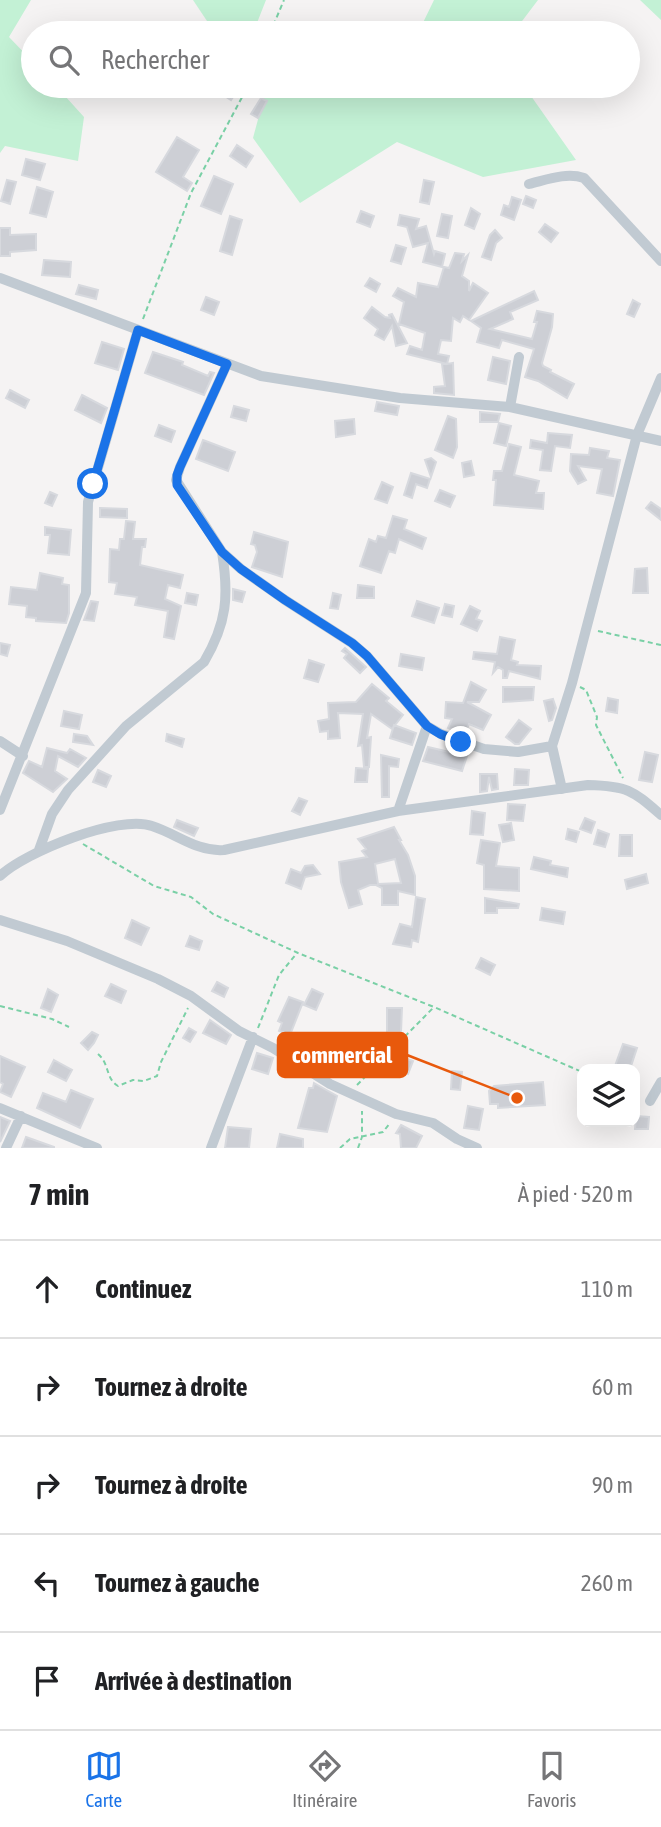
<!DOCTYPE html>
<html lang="fr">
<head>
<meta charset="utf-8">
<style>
  body { margin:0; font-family:"Asap Condensed",sans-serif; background:#f2f2f2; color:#202124 }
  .controls { position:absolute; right:21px; bottom:21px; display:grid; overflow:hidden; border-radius:14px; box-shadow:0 7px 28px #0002 }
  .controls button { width:63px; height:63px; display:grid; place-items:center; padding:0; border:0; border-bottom:2px solid #e0e0e0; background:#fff; color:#202124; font:35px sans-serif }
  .stop { position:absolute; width:21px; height:21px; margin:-16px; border:5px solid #1a73e8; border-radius:50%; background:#fff }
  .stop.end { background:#1a73e8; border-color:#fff; box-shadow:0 2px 7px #0008 }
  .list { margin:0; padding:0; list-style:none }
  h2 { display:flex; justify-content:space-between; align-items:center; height:91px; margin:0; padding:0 28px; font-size:30px }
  h2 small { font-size:23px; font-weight:400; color:#757577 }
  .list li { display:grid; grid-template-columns:46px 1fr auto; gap:21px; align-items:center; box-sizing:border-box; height:98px; padding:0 28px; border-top:2px solid #e0e0e0 }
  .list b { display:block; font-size:26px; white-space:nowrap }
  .list em { font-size:23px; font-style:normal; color:#757577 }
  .icon { flex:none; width:38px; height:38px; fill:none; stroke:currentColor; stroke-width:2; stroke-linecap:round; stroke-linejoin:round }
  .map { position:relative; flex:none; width:661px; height:1148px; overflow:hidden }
  .search { position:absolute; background:#fff; box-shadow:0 7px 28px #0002; left:21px; right:21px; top:21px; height:77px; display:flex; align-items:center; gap:18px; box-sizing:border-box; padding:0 24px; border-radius:38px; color:#757577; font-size:26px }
  .sheet { height:581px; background:#fff }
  nav { display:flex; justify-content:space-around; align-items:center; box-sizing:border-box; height:98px; border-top:2px solid #e0e0e0; background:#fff; font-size:19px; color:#757577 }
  nav a { display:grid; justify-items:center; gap:4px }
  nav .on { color:#1a73e8 }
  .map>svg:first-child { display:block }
  .green { fill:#c3f1d5 }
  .building { fill:#cdcfd5; stroke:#d7d9de; stroke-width:2; fill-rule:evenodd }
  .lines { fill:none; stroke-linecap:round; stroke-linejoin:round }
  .path { stroke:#7ad0a6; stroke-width:2; stroke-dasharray:5 3.5; stroke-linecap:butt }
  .minor { stroke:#c1cad2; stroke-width:10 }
  .route { stroke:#1a73e8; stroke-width:9 }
  .leader { fill:none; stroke:#e8590c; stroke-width:2.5 }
  .callout-dot { fill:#e8590c; stroke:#fff; stroke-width:2.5 }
  .callout { fill:#e8590c; stroke:#e8590c; stroke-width:2.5 }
  .callout-label { font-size:23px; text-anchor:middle; font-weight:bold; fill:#fff }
</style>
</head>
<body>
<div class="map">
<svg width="661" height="1148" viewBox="0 0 661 1148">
  <rect width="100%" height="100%" fill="#f5f3f3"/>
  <!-- green -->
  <path class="green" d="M0,0H31L9,37L33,62V86H56L84,117L78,161L5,146L0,153Z
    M193,0H266L253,33H215Z
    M434,0H538L513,33H418Z
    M640,0H661V20Z
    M284,24L336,33H281Z
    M267,86H524L576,160L483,177L397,142L300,203L253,138Z"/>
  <!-- building -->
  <path class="building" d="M228,86H240L231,100L222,94Z
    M261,98L267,101L258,118L251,114Z
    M177,137L199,150L183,177L192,183L187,191L156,172Z
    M237,145L253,156L246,167L230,156Z
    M26,159L45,164L40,180L22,175Z
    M214,176L233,184L221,214L201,206Z
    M7,180L16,182L10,204L1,201Z
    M424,180L434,182L429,204L420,202Z
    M37,187L53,192L46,217L30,213Z
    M526,196L536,200L533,208L523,204Z
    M512,197L521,200L514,220L501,215L504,205L509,207Z
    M471,208L480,214L474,229L465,225Z
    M361,211L374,216L370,227L357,222Z
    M442,214L452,216L448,238L437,236Z
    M400,215L419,219L416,229L426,226L434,254L435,251L445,254L442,267L423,262L428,243L413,247L407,227L398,225Z
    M230,216L242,220L232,255L220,251Z
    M545,224L558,233L551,242L539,232Z
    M0,228H10V235L36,234V250L10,252V256H0Z
    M495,230L502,238L496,243L491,260L482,257L490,235Z
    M396,245L406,248L401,264L391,261Z
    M455,253L464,254L462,261L468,255L462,276L469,281V291L473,283L488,293L469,320L463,316L460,322L453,318L451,341L441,340L438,354L449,356L447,364L453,363L454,395L434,393V387L445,386L442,364H447L407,354L410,346L422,350L425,333L399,324L404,302L393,296L398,288L416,297L418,283L438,287L444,267L449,268Z
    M44,260L71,262L70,277L42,275Z
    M370,278L380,284L376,292L365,286Z
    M79,285L98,290L96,299L76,294Z
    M534,291L538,300L510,312L513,319L490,329L532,339L537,322H534L537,311L553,314L552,327L542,363L543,366L551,370L550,372L574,384L567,398L538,381L525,377L534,349L502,340L499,348L477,342L481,328L471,321Z
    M206,297L219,302L214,315L201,310Z
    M633,300L640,304L634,317L627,314Z
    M372,307L385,317L390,318L389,315L392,314L407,343L396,346L392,326L384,340L375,335L378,329L364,318Z
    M102,342L124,349L118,370L95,363Z
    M153,352L183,362L182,365L208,376L210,372L214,373L204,395L145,373Z
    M493,357L510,361L506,384L488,380Z
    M10,390L29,400L25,408L6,398Z
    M82,395L107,408L101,423L75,410Z
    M377,402L399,406L397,415L375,411Z
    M234,406L249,410L246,421L231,417Z
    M480,412L500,414L498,422H480Z
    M448,416L456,419L457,447L453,458L435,450Z
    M354,419L355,434L336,437L335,421Z
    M499,423L511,426L506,446L494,443Z
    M159,425L175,431L171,442L155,436Z
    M548,433L572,435L570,448L555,446L551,471L540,470L543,450L530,448L531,440L547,443Z
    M203,440L235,452L228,471L196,459Z
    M509,444L521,447L514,475L539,481L536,493H544L543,509L494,505L496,480H493L494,471H502Z
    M590,448L609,451L607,458L620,460L613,496L597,493L602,469L578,466L586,480L578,484L570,471L571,454L589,455Z
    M431,458L436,462L431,477L425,460Z
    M471,461L474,475L464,477L462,463Z
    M411,473L430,479L427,488L416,484L412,498L404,495Z
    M382,482L393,487L387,503L375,499Z
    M440,490L455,496L450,507L435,501Z
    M50,492L57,495L52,506L45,503Z
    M651,502L661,509V520L646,508Z
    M100,508L127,509V518L100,517Z
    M393,516L407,520L404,529L426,538L422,549L399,539L395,553L389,551L381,573L360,566L369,539L376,542L378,536L386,538Z
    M126,521L135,522L133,539H146L145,547H142L140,565L183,575L180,588L168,585L165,599L181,606L174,639L164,637L168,611L135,605L137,597L115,594L117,583L109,582L110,549L119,550L120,539H124Z
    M45,527L71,530L69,555L48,553L50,535H45Z
    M254,532L288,542L282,577L252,567L257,552L255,545L251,544Z
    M647,568L648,593H633L635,569Z
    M40,573L63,578L62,584L69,585V613L66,623L36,621V618L26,617L27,606L9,604L11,587L37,590Z
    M358,585L374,587V598H357Z
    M233,589L245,592L242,602L233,600Z
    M187,593L198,595L196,605L185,603Z
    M333,593L341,595L338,609L330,608Z
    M91,601L98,602L94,621L84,620Z
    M417,601L439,608L434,623L412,616Z
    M445,604L454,606L452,617L442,615Z
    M470,606L480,611L476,619L482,621L477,631L461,624Z
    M500,637L515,640L511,660L518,662L517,665L541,666L540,679L509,671L507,678H503V670L498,667L493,673L495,662L473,659L474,652L497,654Z
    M0,643L10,645L7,656L0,654Z
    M345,648L366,667L360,673L344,658L347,654L342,651Z
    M401,654L424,658L422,670L399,666Z
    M309,660L324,665L318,682L304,678Z
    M471,682L486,690L479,702H467L491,715L483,730L469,724L465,734L448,728L452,719L445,718L446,702L463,703Z
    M372,684L389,698L386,701L403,715L392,729L371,714L367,738L371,737L369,767H364L362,745L358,746L363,714L338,713L340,738L328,739V731L320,732L318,721L329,719L328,703L356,702Z
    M503,687H534L533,700L503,702Z
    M608,698L618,700L617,713L606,711Z
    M553,699L556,708L552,720L549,721L544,701Z
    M64,711L82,715L79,729L61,726Z
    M519,720L531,729L519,744H515L506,737Z
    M394,725L416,733L412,745L390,738Z
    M74,734L87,736L93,745L73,742Z
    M167,734L184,739L182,747L166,741Z
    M428,747L467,756L462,771L423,761Z
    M47,748L67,753L70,749L86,758L78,767L58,756L55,771L67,779L53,792L23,773L29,761L42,767Z
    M645,752L658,755L652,782L639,780Z
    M381,755L399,759L398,767L389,766V797H382Z
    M356,768L368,769L367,782H355Z
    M515,769L529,770L528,785H514Z
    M98,770L111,776L106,787L93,782Z
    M480,774H497L498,789L492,790L489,777L487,791L480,792Z
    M299,798L307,801L300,815L292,811Z
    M508,804L525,805L523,821L507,820Z
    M472,811L485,813L483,835L470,834Z
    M585,818L595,822L591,833L580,829Z
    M177,820L198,828L194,836L174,827Z
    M511,823L514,840L503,842L499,825Z
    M394,827L401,840H399L408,855L415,876V895L398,891V905H382V888L376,885H370L358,890L362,904L349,908L341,882L339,862L367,857L362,851L366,849L358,839ZM395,859L401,883L378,884L375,864Z
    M568,829L579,832L576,842L566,839Z
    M598,830L609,834L605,847L594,844Z
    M620,835H632V856H619Z
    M481,840L500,843L496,866L519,868V891L484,889V865L477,863Z
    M534,857L551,861L550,865L568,868L567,877L531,869Z
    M313,865L320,874L305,877L301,889L286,883L291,869L301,873L305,866Z
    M646,874L648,883L627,889L625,880Z
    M416,897L425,899L418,942L412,940L411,947L393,944L400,924L412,927Z
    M485,898L519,904L518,908H497V913H485Z
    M542,908L565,912L563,924L540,920Z
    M132,920L149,928L141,945L125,938Z
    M190,936L202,941L199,950L186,946Z
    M481,958L495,965L490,975L476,968Z
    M217,982L228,988L224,997L212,991Z
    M111,984L126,991L121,1003L105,996Z
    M48,989L58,995L51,1012L41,1008Z
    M312,989L323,994L316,1010L304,1005Z
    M289,997L303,1002L290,1035L279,1031L282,1023L278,1021Z
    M387,1008H402L401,1032H387Z
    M210,1020L231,1035L226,1044L203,1033Z
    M189,1028L196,1032L190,1042L183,1038Z
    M92,1032L98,1035L94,1043L88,1050L81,1043Z
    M623,1044L637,1048L630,1069L615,1066Z
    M257,1053L273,1058L268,1074L252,1069Z
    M0,1056L25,1067L11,1097L0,1092L3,1084L0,1082Z
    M399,1056L413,1061L408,1074L394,1069Z
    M54,1060L72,1070L66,1081L48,1072Z
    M452,1071L462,1072L460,1090L451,1089Z
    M543,1082L545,1105L498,1108V1104H490L489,1091L494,1086Z
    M314,1083L337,1096L327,1132L298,1128L309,1088H313Z
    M71,1090L93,1099L80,1128L37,1108L43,1093L66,1102Z
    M468,1106L483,1109L479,1130L464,1128Z
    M636,1116L649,1117L648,1129H635Z
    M0,1117L10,1121L0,1142Z
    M401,1125L422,1136L416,1148H401L400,1134L396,1133Z
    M228,1127L251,1129L249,1148H225Z
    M280,1134L303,1139V1148H277Z
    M26,1137L54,1147V1148H22Z"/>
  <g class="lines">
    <!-- path -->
    <path class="path" d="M270,33L284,0
      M143,319L191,193L248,86
      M598,631L661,645
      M580,687L586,690L597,717L596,725L623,778
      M83,844L154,886L191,897L213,914L298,953L434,1007L582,1072
      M0,1006L52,1019L69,1027
      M258,1028L279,975L297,953
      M98,1054C110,1064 105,1078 118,1086L133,1080L144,1081L157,1076L161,1062L188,1008
      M357,1085L434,1007
      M340,1148L350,1139L383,1132L390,1123
      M358,1148L362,1137V1111"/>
    <!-- minor -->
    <path class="minor" d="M529,184C546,180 566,172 584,178L661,261
      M0,278L261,376L400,398L510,407L661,441
      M227,364L180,467L176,480L222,552L241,569L285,600L352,643L367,656L427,726L441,734L484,749L518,752L552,746
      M510,407L519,357
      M0,741L23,756
      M562,789L552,746L572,683L637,435L661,378
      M0,810L86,593L88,502L138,330
      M398,811L427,726
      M39,850L52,814L68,790L126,726L204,662C227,623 229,596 222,552
      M0,876C25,852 119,814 152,826C177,834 197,852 224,850L398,811L588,785C628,786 632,790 661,815
      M0,920L67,941L158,979L191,996L239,1031L273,1048L330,1084L396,1114L433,1123L457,1139L477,1148
      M650,1101L661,1082
      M0,1108L97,1148
      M6,1148L21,1116
      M211,1148L253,1037"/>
  </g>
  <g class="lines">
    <!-- route -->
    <path class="route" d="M93,484L138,330L227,364L180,467L177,475V485L222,552L241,569L285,600L352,643L367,656L427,726L440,734L461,742"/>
  </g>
  <!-- callouts -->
  <path class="leader" d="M517 1098L407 1055"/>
  <circle class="callout-dot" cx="517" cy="1098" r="7"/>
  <rect class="callout" x="278" y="1033" width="129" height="44" rx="7"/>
  <g class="callout-label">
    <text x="342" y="1063">commercial</text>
  </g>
</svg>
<div class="controls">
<button><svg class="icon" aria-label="layers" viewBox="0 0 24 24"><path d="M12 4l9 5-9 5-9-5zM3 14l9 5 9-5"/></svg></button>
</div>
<div class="stop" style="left:93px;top:484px"></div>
<div class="stop end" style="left:461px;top:742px"></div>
<div class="search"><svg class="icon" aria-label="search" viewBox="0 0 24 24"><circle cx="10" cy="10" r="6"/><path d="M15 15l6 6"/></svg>Rechercher</div>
</div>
<section class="sheet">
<h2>7 min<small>À pied · 520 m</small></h2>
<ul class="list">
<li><svg class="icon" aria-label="ahead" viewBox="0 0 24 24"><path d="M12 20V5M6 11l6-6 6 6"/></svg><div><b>Continuez</b></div><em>110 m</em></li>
<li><svg class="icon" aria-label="right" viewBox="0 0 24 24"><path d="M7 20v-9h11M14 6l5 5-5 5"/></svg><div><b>Tournez à droite</b></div><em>60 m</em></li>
<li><svg class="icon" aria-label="right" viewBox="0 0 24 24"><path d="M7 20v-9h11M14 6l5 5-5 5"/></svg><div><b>Tournez à droite</b></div><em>90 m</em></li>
<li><svg class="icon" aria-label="left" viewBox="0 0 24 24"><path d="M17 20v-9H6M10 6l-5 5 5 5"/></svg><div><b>Tournez à gauche</b></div><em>260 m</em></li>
<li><svg class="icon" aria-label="arrive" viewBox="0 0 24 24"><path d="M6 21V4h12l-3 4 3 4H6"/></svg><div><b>Arrivée à destination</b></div></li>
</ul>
</section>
<nav>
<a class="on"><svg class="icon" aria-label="map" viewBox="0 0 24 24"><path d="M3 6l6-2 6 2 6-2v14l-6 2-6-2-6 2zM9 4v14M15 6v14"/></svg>Carte</a>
<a><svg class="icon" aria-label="directions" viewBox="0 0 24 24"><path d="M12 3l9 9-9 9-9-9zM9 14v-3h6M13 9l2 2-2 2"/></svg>Itinéraire</a>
<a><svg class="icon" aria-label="saved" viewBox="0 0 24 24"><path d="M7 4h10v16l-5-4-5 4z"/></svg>Favoris</a>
</nav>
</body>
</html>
